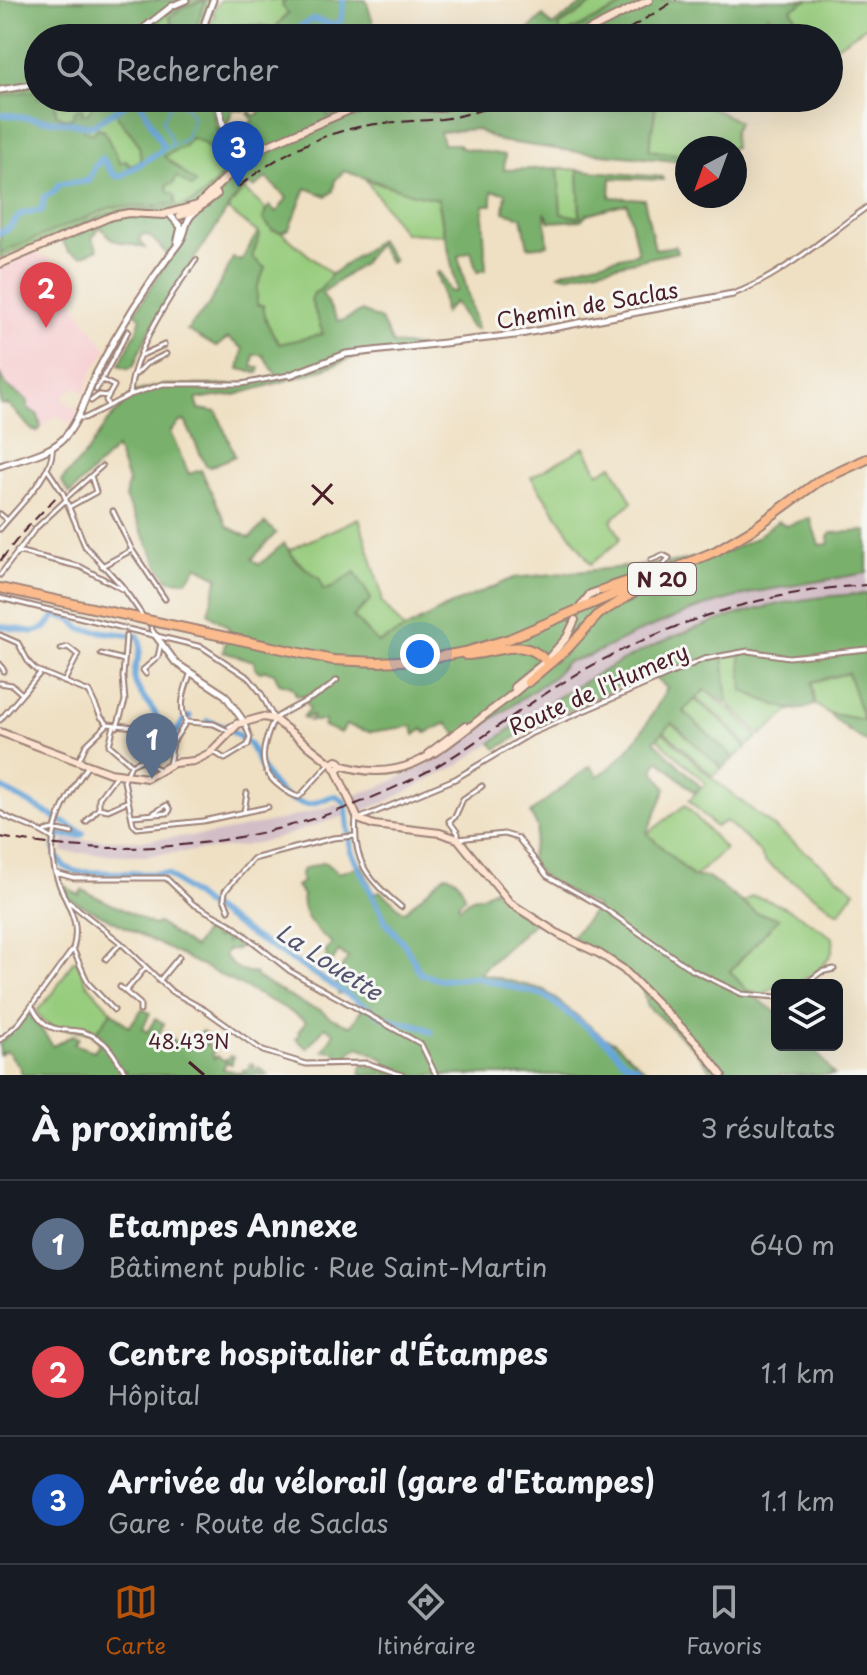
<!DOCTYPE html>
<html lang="fr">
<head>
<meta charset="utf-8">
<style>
  body { margin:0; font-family:"Playpen Sans",sans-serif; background:#20242c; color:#f1f3f6 }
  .controls { position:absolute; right:24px; bottom:24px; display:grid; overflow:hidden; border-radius:12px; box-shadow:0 8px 32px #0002 }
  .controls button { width:72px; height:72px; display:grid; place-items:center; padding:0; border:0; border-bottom:2px solid #363941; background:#171b24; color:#f1f3f6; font:40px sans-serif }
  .compass { position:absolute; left:675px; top:136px; width:72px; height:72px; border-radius:50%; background:#171b24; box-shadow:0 8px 32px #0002; rotate:221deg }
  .you { position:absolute; left:420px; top:654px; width:28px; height:28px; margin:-20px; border:6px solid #fff; border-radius:50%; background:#1a73e8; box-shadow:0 0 0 12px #1a73e833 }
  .badge { display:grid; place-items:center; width:52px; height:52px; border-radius:50%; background:#b45309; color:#fff; font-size:26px; font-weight:700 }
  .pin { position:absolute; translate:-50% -66px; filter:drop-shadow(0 2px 4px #0008) }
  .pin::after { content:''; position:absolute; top:42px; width:28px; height:24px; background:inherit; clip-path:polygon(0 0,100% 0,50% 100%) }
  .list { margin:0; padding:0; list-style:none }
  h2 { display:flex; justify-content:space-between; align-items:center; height:104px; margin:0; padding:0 32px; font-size:34px }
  h2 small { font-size:26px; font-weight:400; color:#9ea1a6 }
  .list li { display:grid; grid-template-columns:52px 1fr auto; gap:24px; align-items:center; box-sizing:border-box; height:128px; padding:0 32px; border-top:2px solid #363941 }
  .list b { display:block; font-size:30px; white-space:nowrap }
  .list p { margin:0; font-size:26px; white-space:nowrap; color:#9ea1a6 }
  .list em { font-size:26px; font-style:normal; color:#9ea1a6 }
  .icon { flex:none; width:44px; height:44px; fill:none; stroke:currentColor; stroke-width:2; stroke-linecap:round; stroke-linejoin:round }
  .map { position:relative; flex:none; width:867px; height:1075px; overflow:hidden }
  .search { position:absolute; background:#171b24; box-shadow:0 8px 32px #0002; left:24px; right:24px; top:24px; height:88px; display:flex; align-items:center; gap:20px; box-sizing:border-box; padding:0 28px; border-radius:44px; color:#9ea1a6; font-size:30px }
  .sheet { height:488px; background:#171b24 }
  nav { display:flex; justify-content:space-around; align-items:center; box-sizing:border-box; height:112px; border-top:2px solid #363941; background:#171b24; font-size:22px; color:#9ea1a6 }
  nav a { display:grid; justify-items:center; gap:4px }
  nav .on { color:#b45309 }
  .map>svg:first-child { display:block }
  .built { fill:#f7cfd1 }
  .industrial { fill:#d2bdc6 }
  .green { fill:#97cc7d; stroke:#707654; stroke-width:2 }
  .forest { fill:#79b06c; stroke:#62684c; stroke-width:2; fill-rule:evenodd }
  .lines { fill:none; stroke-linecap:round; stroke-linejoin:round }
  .stream { stroke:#66a4d8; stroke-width:2 }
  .river { stroke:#66a4d8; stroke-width:6 }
  .minor-casing { stroke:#9c8077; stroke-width:7 }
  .tertiary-casing { stroke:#9c8077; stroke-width:9 }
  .secondary-casing { stroke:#9c8077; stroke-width:10 }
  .primary-casing { stroke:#9c8077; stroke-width:12 }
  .minor { stroke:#fff; stroke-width:3 }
  .tertiary { stroke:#fff; stroke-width:5 }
  .secondary { stroke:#fde4d1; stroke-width:6 }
  .primary { stroke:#fbbb8c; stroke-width:8 }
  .rail { stroke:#4a1f2b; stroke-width:2; stroke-dasharray:12 6; stroke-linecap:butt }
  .ticks { fill:none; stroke:#4a1f2b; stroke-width:3 }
  .labels { text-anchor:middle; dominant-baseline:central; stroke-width:6; stroke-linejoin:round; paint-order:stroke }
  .shield { fill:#f6f6f2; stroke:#7e6067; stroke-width:2 }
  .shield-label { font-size:20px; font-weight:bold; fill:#4a1f2b }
  .street-label { font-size:22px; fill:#4a1f2b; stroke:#f6f6f2 }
  .water-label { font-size:24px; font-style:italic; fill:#555470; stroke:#f6f6f2 }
  .ticks-label { font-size:20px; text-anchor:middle; fill:#4a1f2b; stroke:#f6f6f2; stroke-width:6; stroke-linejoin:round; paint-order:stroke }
</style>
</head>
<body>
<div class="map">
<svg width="867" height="1075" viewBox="0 0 867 1075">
  <rect width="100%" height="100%" fill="#f6f6f2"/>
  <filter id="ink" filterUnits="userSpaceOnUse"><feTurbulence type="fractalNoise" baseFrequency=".0125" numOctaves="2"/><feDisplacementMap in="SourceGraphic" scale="16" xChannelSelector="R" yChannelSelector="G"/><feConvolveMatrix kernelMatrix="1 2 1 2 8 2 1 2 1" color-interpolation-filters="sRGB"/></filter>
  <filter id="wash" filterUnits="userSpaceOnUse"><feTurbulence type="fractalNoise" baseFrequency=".006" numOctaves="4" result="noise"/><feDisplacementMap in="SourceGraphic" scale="32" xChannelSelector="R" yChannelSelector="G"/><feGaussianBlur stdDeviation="1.8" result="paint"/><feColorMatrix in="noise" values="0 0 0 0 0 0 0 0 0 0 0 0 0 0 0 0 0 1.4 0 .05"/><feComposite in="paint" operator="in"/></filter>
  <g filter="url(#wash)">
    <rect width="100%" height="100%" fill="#efe0c3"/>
    <!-- built -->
    <path class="built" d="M36,252L39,257L47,256L76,306L107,350L92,372L84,394L76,386L64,395V400L78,412L71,425L55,415L37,434L0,396V267Z"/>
    <!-- industrial -->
    <path class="industrial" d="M867,573V594L799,602L744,614L641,650L560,695L459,765L384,803L357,813L350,797L387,784L450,751L553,677L566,662L589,656L643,630L701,607L755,592Z
      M339,804L344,816L278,838L243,846L143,856L62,852L64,840H144L212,834L277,821Z"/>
    <!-- green -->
    <path class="green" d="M191,0H212L203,22L202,38H136L166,14Z
      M221,0H285L282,2L288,13L274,29L261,25H232L231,28L268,32V37L220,38L218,33L223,25L207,28L215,14L212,12Z
      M599,0H635L563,36L558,27Z
      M807,0H861L867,10V26L829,51V38H809L790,9Z
      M38,85V98H214L227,162L224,174L201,197L190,204L172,209L113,212L0,258V92Z
      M657,98C692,98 707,104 738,122L733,132L734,148H687V156L649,150Z
      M558,168L578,170L580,217L561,214Z
      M366,180L438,199L444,235L404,233Z
      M243,189L266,209L263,219L272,230L281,232L332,275L320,290L313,306L324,334L278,344L266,321L263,306H257V288L265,268L252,257L258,233L228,210Z
      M585,447L598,473L612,465L632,502L611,520L620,537L619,541L591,564L531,477Z
      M359,518L382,595L381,601L405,630L378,643L353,616L366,606L355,572L331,589L323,590C318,572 299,567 289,550Z
      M740,652L744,691L791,710L761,735L728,703L723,654Z
      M848,673L864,721L828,713L815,704L812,682Z
      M705,690L730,709L758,737L747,746L722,719L695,698Z
      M695,700L721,720L746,748L734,758L683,711Z
      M672,723L722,768L713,776L664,731Z
      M663,732L712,778L855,891L839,913L765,862L758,850L726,821L715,827L689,800L706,783L657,738Z
      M685,805L725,849L694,877L647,834Z
      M752,896C783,902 808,920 833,938C837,961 811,978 792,984C777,989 777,984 763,995L747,991L730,971L778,918L756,913L743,902Z
      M73,961H77L87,984L112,1011L95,1034C76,1027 44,1034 37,1011L54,992Z"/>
    <!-- forest -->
    <path class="forest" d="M0,0H191L166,14L136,38H38V85L0,92Z
      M206,0L198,21L197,38H165L174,28L169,17L184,7Z
      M285,0H366L378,38H228L267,37L268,32L230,28L232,25H261L275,28L288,13L282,6Z
      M589,0H599L558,26L563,35L635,0H807L791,9L809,38H804L800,34L793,38L768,15L759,31L763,38H527L528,30L543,16L552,26Z
      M38,90V98H58L55,101L56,114L62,118L72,119L74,112L80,108L83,110L81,114H88L97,98H185L188,101L191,98H210L223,162L220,171C214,156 208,141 191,138L184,147L164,156L196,183L192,187L176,176L174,183L167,185V191L174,195L176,204L112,207L0,253V96ZM115,111C122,131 143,135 140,161L130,166L126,161L120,163L104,131L98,128L92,134L83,129L85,125L92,124Z
      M214,98H236L242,103L244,111L233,109L228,123L224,125L233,157L241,158L247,149L240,137L248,133L246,125L253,121L248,113L250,111L254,116L259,114L260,106L256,98H321L328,116L359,104L357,98H398L434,104L465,98H657L649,150L687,156V162L570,151L500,141L475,129L440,132L443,144H458L461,148L505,155L504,170L558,168L561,214L580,217L578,170L663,177V180L611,178L610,197L644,199L655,249L675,246L677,252L566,276L559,274C565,268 623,257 638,253L627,203L587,214L581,220L550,222L545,212L548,245L528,247L522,217L504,212L506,193L492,191V205H484L483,214L486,270L477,272L471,251L458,256L477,329L471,328L454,302L444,313L441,288L436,273L440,272L450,292L457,291L438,199L413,194L344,171L335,180L333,191L327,196L306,188L289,229L281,232L272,230L263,219L269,206L277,212L287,198L266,178L254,188L249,185C233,197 222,218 211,235C181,277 153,317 134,365L129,369L119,365L136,332L141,317L135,313L170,257L151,237L143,234L140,240L145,248L113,240L100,227L92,238L98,249L82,256L68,251L59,234C78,226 98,215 118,211C156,203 181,220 213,186C219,180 224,174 227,166Z
      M258,232L260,235L252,257L265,268L257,288V305H263L266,321L279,344L323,334L311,300L314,293L320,290L332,274L379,240L394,261L390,263L377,244L363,263L322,293L338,321L344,320L362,311L381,320L393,344L421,347L400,353L358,356L309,374L235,395L196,399L199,409L217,412L235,456L210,467L206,466L185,421L180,422L170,432L189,474L201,470L228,527L250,538L265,523L276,533L252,559L259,565L284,543L296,561L320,579L323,590L331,588L355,572L371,599L353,617L378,643L453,604L514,578L675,562L728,551L754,539L778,521L786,526L810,518L819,545L829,544L828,537L831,533L867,531V573L755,592L701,607L643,630L589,656L566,662L553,677L462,740L447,723L426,733L423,729L415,735L413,726L370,732L346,725L341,733L323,726L325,721H309L313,717L311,715L306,719L303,717L310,709L302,695L297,696L292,687L279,683L274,673L265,670L260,672L255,668L254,661L223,652L229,628L208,613L218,577L197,566L187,581L169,580L159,566L125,498L128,481L116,448L70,494L61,481L86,454L105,425L134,392L164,385H235L277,376L263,355H254L252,367L260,368L258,373L239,369L243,349L228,338L216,347L187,330L208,306L233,258L241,261Z
      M0,373L7,386L27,400L28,408L38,415L41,427L38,431L31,429L9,405L0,404Z
      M867,594V742L846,729L828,713L864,720L848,673L812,682L815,704C794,719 764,699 743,691L740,652L723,655L728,703L705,690L683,711L734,758L722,768L672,723L654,741L701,787L694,792L659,760L653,769L666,789L647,833L693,877H708L756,913L779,918L730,971L747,991L777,1013V1045H812L834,1075H714L695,1049L648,1007L640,983L571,938L597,907C576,895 539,882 530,859L538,828L530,813L590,766L598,776C629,757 650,720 667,688L644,668L611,691L526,731L497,749L491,743C599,663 729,597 867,594Z
      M324,862L339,873L362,865L374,893L381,891L404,912L445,875C457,875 462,886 465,897L458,904L460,907L472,898L482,896L494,889L513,909L535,922L479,973L544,990L605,1038L614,1042L651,1075H360L362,1065L382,1069L386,1060L359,1047L351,1052L347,1060L335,1061L336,1051H323L334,1033L325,1027L307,1048L296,1039L300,1034L298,1032L306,1022C299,1016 291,1013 283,1007L66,897L65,886L79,895L82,890C107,902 130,912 153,925L158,923L194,948L204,932L209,931L215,939L219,935L226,938V944L228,938H233L240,946L237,949L227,950L224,956C232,965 241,975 255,973L257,978C271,984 308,1010 319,1009L331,1018L351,1026L364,1006L344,993L338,994C334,975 337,975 348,958L339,951L331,964L324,966L327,961L326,950L332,943C317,932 299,914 303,895L296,886L302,882L300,876L303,869Z
      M142,1009L150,1013L143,1028L147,1032L155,1019L164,1024L156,1039L162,1045V1035L167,1032L178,1045L183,1041L188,1045L190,1040H196L202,1031L209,1037L205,1039V1046L207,1042L210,1049L215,1045L217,1047L212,1054L214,1058L217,1056L223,1060L228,1059L231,1056L234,1057L231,1064L226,1062L223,1069L241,1073L244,1070L247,1071L251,1063L255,1065L253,1070H257L258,1067L268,1075H128L125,1071L122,1075H21V1069L9,1053L6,1051L0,1055V1043L29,1014H33L36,1022L53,1046L73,1035L79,1038L74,1044L94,1051L100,1042L93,1036L112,1011L129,1027Z"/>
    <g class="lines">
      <!-- stream -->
      <path class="stream" d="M163,150L185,139L193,119L186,107L175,103L170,106L162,121L171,139V145"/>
      <!-- river -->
      <path class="river" d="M222,38L243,35L267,38
        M280,38L312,20C322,18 328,27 338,24L342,17L343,0
        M0,114L92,126L135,98
        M0,233L8,229L21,214L42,210L44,197L54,192L59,184L89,181L94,168L102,158L113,174L119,177L161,151L163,146L138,98
        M0,626L34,632L45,628L56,615L72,620L81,629L138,636C146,653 131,664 135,681C137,692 150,704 156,715
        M158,719L161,726
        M208,721L230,729
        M179,729L185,718L190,717
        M166,730L177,732
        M233,732L247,742
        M250,745C262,769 274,799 305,804C315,805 326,797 336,796L345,802L351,851L387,924L405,945L421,974L441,980L474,977L544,995L609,1044L624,1061L638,1068L642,1075
        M0,787L83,833L80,836L59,835L54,849
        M56,856L65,867L77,872L167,874L202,902L253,936L385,1018L423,1027L431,1032"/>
    </g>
  </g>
  <g filter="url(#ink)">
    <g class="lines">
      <!-- minor casing -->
      <g class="minor-casing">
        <path id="minor" d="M733,294C782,276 825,237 867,207
          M142,355L164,345
          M136,374L146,364L166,354
          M102,380L114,386L106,400L108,406
          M96,390L128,331
          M130,395C132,353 171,293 196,260
          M91,401L99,395L108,396
          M78,418H85L130,395L163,384H242L289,375
          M47,469L63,493L85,546L122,586L142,615
          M66,498L102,466
          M69,507L96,492L91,476
          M113,511L132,550L165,599
          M0,514L7,520
          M0,529C15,510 56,472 52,447
          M17,551L81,567L122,589
          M102,566L130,551
          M641,573L664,564L669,558L663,555L651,560
          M0,575L35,529L66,500
          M0,598L202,647L249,678L261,693L274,719
          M151,628L156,636
          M0,635L18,643L29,663L36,670L89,692L101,717L108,724L144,728L173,742
          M61,649L68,647L78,655L64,682
          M101,654L124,660
          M0,664L4,671
          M146,674L143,670L158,657L161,643
          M0,683L12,685L21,693
          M274,719C264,742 255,766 277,784C284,790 291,795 299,797L330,763
          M274,719C295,704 319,698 337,680
          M0,720L41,672
          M186,722C178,705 185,689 191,672
          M188,722L214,724L230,732
          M114,726L109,745L131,764
          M117,727L125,701L123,677L126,636
          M229,727L237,722
          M214,752L225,759L248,745L250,737L244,722
          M142,759L155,734
          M79,760L86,745L108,724
          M131,765L124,781L133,824L137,828L203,821L268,807
          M131,765L142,760L160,770
          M169,765L173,742L186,722
          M482,786L463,799L455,817L449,821L458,833V839L504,834L518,838L547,876L601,906L692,970L742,994L777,997
          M99,808L108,810L128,801
          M244,812L247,793
          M0,813C17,824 36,826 53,839
          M132,816L168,813L170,810L167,805L152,814
          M356,817C352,862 368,879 401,907
          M361,818L455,779L532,733L704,659L748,651L789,657L867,649
          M86,822L99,808V798L117,774
          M45,831L54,829L72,833
          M56,873L74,878H166L193,904L232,925L290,971L421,1044L436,1075
          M69,902L121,943L171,991L205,1010L263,1051L306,1064L367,1063L402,1075
          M229,910L224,899L225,891L253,859L333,838L355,836
          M73,949L88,983L114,1010
          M106,959L121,943
          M159,981L179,957
          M804,985L821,972L834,969
          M120,987L140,1004V1011
          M126,991L146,967
          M33,1008C51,1043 73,1021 99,1039C112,1047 118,1063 127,1075
          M0,1040L19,1023L73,949C80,923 71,912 61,889C41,842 59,807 87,767"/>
      </g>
      <!-- tertiary casing -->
      <g class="tertiary-casing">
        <path id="tertiary" d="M131,38L172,6L186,0
          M204,38L205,22L213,0
          M0,90L38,84
          M217,98L234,175
          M171,216L181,227L177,243
          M290,375L346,354L515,335L733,294
          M0,466C20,459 47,454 62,440C80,422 85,396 96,374C119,329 148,283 179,243C188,232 183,221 195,212
          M156,636L176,663L225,695L244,722"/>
      </g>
      <!-- secondary casing -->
      <g class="secondary-casing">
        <path id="secondary" d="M573,38L649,0
          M162,215L198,205L242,162L259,149L350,110L381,104L440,108L471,98
          M180,216L195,211L217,194
          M0,264L112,216L129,213L164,215
          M581,606L590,594L602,590
          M545,662L567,637L575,620
          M514,687L546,661
          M0,732L110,773L147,778L174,763L194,761L210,753L238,724L263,717L274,719L333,765
          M429,753L465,726
          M333 765a4 4 0 1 1 8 0a4 4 0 1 1-8 0Z
          M341,765C398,784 433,756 476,722C494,708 513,695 529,680
          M335,768L358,819L374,825L440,833L458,839L510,903L560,935L600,954L623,969L696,1042L722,1075"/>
      </g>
      <!-- primary casing -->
      <g class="primary-casing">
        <path id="primary" d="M0,588L333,660L378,662L420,660L465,652L509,639L716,551L753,529L819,481L867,459
          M602,590L658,571
          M466,655C495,654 523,635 546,661
          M528,682L567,649L599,614L639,589"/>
      </g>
      <!-- minor -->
      <use href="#minor" class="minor"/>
      <!-- tertiary -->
      <use href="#tertiary" class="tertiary"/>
      <!-- secondary -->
      <use href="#secondary" class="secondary"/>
      <!-- primary -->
      <use href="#primary" class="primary"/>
      <!-- rail -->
      <path class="rail" d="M614,38L676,0
        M238,187C274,159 309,138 354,128C382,121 412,122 441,119C465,116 490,108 512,98
        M0,561L23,532L58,495
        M0,837C146,864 297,841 428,771C474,746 515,712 559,685C652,627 758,591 867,585"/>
    </g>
  </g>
  <!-- ticks -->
  <path class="ticks" d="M312,485L333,504M313,505L332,484M189,1062L204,1075"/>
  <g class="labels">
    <!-- shield labels -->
    <rect class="shield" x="628" y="563" width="68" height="32" rx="6"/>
    <g class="shield-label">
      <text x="662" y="579">N 20</text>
    </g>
    <!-- street labels -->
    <g class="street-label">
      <text transform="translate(587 304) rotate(-10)">Chemin de Saclas</text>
      <text transform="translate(598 688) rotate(-24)">Route de l'Humery</text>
    </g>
    <!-- water labels -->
    <g class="water-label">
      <text transform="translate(330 961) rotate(33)">La Louette</text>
    </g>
  </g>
  <g class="ticks-label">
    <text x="189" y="1049">48.43°N</text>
  </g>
</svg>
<div class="controls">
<button><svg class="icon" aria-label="layers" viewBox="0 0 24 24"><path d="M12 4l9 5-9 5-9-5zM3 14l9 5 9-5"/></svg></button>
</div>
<svg class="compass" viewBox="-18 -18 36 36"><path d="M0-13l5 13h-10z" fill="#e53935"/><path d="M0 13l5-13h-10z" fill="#9ea1a6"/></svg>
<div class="you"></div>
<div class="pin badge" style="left:152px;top:779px;background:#5c6f8a">1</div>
<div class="pin badge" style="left:46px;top:328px;background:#e0444e">2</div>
<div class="pin badge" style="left:238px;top:187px;background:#1a4fb4">3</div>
<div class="search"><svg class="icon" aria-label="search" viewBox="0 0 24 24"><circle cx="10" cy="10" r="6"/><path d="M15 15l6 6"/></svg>Rechercher</div>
</div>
<section class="sheet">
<h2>À proximité<small>3 résultats</small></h2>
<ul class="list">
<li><span class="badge" style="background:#5c6f8a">1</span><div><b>Etampes Annexe</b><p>Bâtiment public · Rue Saint-Martin</p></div><em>640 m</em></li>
<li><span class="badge" style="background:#e0444e">2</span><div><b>Centre hospitalier d'Étampes</b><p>Hôpital</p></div><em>1.1 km</em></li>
<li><span class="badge" style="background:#1a4fb4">3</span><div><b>Arrivée du vélorail (gare d'Etampes)</b><p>Gare · Route de Saclas</p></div><em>1.1 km</em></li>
</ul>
</section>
<nav>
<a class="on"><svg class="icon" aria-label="map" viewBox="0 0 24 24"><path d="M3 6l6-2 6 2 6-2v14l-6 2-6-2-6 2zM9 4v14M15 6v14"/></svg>Carte</a>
<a><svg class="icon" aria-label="directions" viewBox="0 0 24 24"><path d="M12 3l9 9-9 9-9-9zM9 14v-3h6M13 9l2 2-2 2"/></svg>Itinéraire</a>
<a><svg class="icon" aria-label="saved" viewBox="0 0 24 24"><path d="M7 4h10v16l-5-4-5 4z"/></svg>Favoris</a>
</nav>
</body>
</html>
